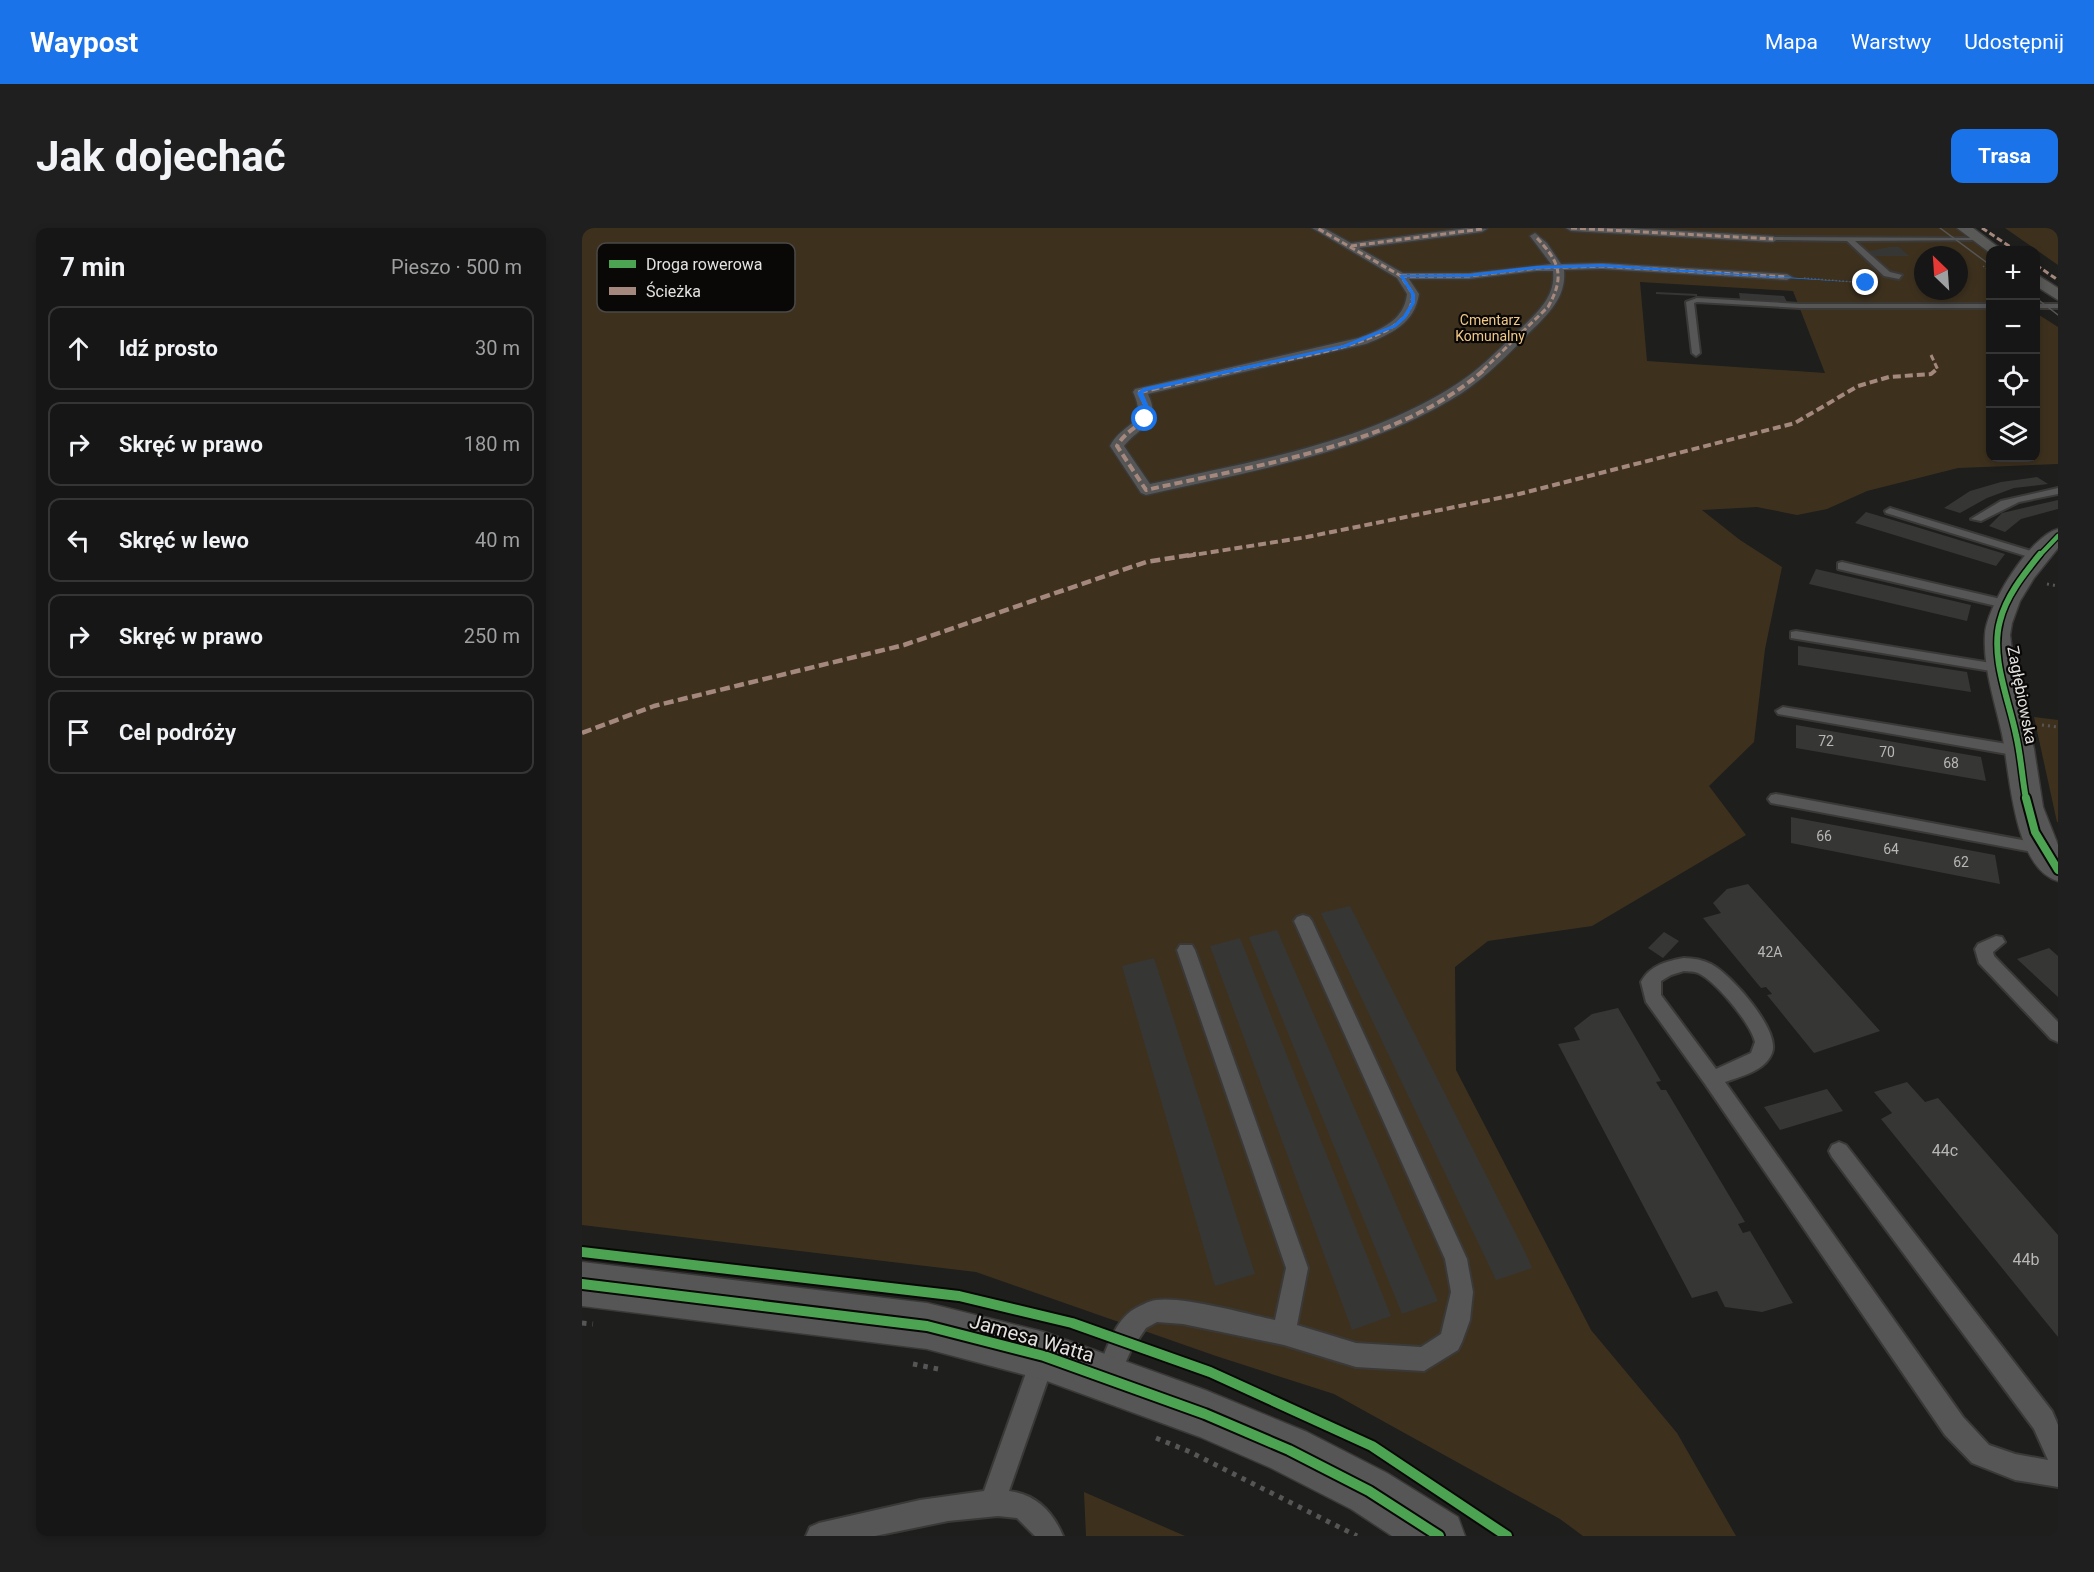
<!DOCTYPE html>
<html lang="pl">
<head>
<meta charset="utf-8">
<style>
  body { margin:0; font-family:Roboto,sans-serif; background:#1f1f1f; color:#f1f3f6 }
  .controls { position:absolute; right:18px; top:18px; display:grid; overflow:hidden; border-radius:12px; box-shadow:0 3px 9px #0003 }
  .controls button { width:54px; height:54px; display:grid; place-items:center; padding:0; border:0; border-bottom:2px solid #353535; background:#161616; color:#f1f3f6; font:30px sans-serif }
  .compass { position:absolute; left:1332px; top:18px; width:54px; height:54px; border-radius:50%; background:#161616; box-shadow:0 3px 9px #0003; rotate:335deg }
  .stop { position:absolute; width:18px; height:18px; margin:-14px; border:4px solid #1a73e8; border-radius:50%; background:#fff }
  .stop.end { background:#1a73e8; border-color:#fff; box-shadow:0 2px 6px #0008 }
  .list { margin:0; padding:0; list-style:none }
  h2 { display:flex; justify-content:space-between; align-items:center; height:78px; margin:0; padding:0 24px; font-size:26px }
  h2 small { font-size:20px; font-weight:400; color:#9e9fa1 }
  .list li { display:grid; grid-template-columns:39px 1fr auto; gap:18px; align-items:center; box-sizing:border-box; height:84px; margin:0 12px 12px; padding:0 12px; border:2px solid #353535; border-radius:12px }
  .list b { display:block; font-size:22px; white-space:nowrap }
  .list em { font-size:20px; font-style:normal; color:#9e9fa1 }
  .icon { flex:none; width:33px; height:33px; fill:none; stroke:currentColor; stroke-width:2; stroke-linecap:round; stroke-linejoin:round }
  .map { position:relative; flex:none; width:1476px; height:1308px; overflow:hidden; border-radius:12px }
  header { display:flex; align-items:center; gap:36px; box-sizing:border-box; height:84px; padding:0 30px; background:#1a73e8; color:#fff }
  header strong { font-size:28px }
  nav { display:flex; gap:33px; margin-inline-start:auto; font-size:21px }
  .intro { display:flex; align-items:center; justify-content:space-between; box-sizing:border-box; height:144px; padding:0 36px }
  h1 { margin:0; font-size:42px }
  .button { padding:15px 27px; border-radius:12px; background:#1a73e8; color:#fff; font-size:21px; font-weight:700 }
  main { display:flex; gap:36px; padding:0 36px }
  aside { flex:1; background:#161616; border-radius:12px; box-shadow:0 3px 9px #0003 }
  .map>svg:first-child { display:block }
  .green { fill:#3d311e; fill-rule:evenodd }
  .building { fill:#363635 }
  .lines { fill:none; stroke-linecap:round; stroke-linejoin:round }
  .service-casing { stroke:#3a3938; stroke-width:4 }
  .pedestrian-casing { stroke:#3a3938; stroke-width:3 }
  .minor-casing { stroke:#3a3938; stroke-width:3 }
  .tertiary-casing { stroke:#3a3938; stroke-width:3 }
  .secondary-casing { stroke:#3a3938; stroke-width:3 }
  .path-far2 { stroke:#565656; stroke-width:1.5; stroke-dasharray:1.5 2; stroke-linecap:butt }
  .path-far1 { stroke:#565656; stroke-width:3; stroke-dasharray:2 4; stroke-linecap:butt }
  .path { stroke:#565656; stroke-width:5; stroke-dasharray:4.5 6; stroke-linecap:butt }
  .service { fill:#565656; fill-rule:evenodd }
  .pedestrian { fill:#565656; fill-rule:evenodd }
  .minor { fill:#565656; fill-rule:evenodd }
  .tertiary { fill:#565656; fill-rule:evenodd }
  .secondary { fill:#595958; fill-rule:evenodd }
  .tram { stroke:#555554; stroke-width:1.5 }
  .quiet-far2 { stroke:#a5887d; stroke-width:3; stroke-dasharray:6 3; stroke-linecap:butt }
  .quiet-far1 { stroke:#a5887d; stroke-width:4; stroke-dasharray:8 4; stroke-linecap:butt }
  .quiet { stroke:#a5887d; stroke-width:4.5; stroke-dasharray:10 4.5; stroke-linecap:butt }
  .cycleway-far3-casing { stroke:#090807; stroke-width:7 }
  .cycleway-far2-casing { stroke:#090807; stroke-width:9 }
  .cycleway-far1-casing { stroke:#090807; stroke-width:12 }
  .cycleway-casing { stroke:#090807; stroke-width:14 }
  .cycleway-far3 { stroke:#4ca352; stroke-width:4.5 }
  .cycleway-far2 { stroke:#4ca352; stroke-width:6 }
  .cycleway-far1 { stroke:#4ca352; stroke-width:8 }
  .cycleway { stroke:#4ca352; stroke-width:10 }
  .route { fill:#1a73e8 }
  .labels { text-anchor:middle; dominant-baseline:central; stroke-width:4.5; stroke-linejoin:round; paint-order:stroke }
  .far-park-label { font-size:14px; fill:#f2c885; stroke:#090807 }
  .number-label { font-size:14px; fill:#b8b7b5 }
  .street-label { font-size:16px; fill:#e3e2e0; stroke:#090807 }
  .near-number-label { font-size:16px; fill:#b8b7b5 }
  .near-street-label { font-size:20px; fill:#e3e2e0; stroke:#090807 }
  .key { fill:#090807; stroke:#4a4948; stroke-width:1.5 }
  .key-label { font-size:16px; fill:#e3e2e0 }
</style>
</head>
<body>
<header>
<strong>Waypost</strong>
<nav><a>Mapa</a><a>Warstwy</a><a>Udostępnij</a></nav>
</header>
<div class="intro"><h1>Jak dojechać</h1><a class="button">Trasa</a></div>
<main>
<aside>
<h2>7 min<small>Pieszo · 500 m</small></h2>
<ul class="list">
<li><svg class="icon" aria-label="ahead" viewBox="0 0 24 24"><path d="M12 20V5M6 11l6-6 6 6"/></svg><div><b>Idź prosto</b></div><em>30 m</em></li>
<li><svg class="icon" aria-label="right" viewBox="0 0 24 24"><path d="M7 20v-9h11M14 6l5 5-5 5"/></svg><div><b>Skręć w prawo</b></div><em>180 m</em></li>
<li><svg class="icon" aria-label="left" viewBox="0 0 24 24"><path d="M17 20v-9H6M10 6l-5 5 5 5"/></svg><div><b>Skręć w lewo</b></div><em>40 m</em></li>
<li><svg class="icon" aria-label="right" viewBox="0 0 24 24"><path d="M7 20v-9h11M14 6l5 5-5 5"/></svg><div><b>Skręć w prawo</b></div><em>250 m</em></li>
<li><svg class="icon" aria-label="arrive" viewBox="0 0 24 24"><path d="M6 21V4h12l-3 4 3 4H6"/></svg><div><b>Cel podróży</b></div></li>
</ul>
</aside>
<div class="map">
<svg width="1476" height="1308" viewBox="0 0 1476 1308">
  <rect width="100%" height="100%" fill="#1e1e1d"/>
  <!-- green -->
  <path class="green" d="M0,0H1374L1408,25V230H1454V85L1476,99V236L1376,240L1285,263L1245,281L1215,287L1175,279L1120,282L1158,312L1200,339L1183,421L1172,514L1127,558L1164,607L1010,698L906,713L873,739L874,842L1009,1102L1095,1205L1154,1308H1001L978,1291L752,1166L634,1128L394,1044L0,997ZM1341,27H1377V63H1341ZM1058,54L1211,63L1243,145L1065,133Z
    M1423,0H1476V37Z
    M1452,489L1476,492V594H1475Z
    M502,1264L603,1308H504Z"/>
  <!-- building -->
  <path class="building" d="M1307,19H1317L1327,28H1288L1283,24Z
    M1074,64L1115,66V68L1074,66Z
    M1157,65L1202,68L1205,74L1158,71Z
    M1455,249L1466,256L1432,260L1405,270L1378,285L1362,280L1388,263L1419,254Z
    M1476,272V281L1439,291L1423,304L1407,298L1420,285Z
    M1284,284L1331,298L1423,326L1414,338L1273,295Z
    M1234,341L1389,377L1385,393L1227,356Z
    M1216,418L1385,444L1389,464L1216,437Z
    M1214,497L1399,529L1404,553L1214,520Z
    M1209,589L1413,627L1418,656L1209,615Z
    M1166,656L1298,803L1232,825L1185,767L1190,766L1184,759L1179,760L1121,690L1139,685L1131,675L1145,661Z
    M768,678L943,1024L950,1040L914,1052L739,685Z
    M695,702L798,939L856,1073L820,1086L667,709Z
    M1082,704L1097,713L1081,730L1066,720Z
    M658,710L809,1088L770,1102L628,718Z
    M1467,720L1476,728V769L1435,731Z
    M572,730L673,1046L633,1058L540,738Z
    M1036,780L1079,853L1074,854L1079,862H1084L1163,994L1156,996L1161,1005L1168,1003L1211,1075L1180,1084L1143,1079L1135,1063L1110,1070L976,816L998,812L992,800L1010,786Z
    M1325,854L1343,874L1356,870L1476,1007V1109L1299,891L1310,885L1292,864Z
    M1245,861L1261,883L1198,902L1182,879Z"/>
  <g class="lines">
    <!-- service casing -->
    <g class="service-casing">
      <path id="service" d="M1191,9L1399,10L1402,12L1273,13L1308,44L1320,47L1317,51L1302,48L1265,13L1189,12Z
        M1115,70L1218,76H1408V80H1218L1115,74L1112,75L1118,125L1114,128L1110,125L1104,74Z
        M1454,76H1476V80H1454Z
        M1476,260V266L1437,274L1399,293L1389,291L1419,273Z
        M1308,280L1462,327L1464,329L1454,331L1304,285L1303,283Z
        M1260,334L1423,372L1429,376L1423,380L1256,341V335Z
        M1214,403L1421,437L1428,441L1421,445L1209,410V404Z
        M1201,479L1437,518L1444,523L1437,528L1196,486L1194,483Z
        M1194,566L1462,616L1470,621L1462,626L1189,575L1186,571L1189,567Z
        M721,687L727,689L730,693L885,1031L891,1064L888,1092L880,1114L876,1122L842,1143L774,1139L702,1117L601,1096L575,1094L564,1100L549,1122L534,1156L526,1160L518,1156L514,1148C522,1128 531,1096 549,1083C555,1079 567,1073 574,1072C601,1068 665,1086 693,1092L704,1040L595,722L598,717H610L613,722L726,1040L715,1097L774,1115L839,1119L859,1106L869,1064L863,1031L712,693L715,689Z
        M1414,708L1420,709L1423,714L1411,724L1412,728L1476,794V814L1469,811L1397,735L1393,721L1396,716Z
        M1102,730C1112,730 1121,732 1129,736C1149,746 1199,803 1190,825C1183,843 1160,848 1143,854L1381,1189L1407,1217L1433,1226L1466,1232L1452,1201L1250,929L1247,923L1250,917L1257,914L1264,917L1470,1183L1476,1197V1259L1433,1252L1390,1235L1363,1207L1123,856L1064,774L1059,754C1068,737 1085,733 1102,730ZM1102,743C1107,744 1112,743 1116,745C1134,753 1169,796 1173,814L1169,825L1134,841L1079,767V753L1089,747Z
        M462,1116L470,1120L474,1128L427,1263C454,1266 471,1284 481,1308H453L435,1290L416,1288L366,1293L293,1308H224L228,1299L237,1295L338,1272L402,1263L450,1128L454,1120Z"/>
    </g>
    <!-- pedestrian casing -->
    <g class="pedestrian-casing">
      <path id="pedestrian" d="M730,0H742L769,15L885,0L905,1L900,4L777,20L821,45H887L969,36L948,8L953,5L965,15L979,36L1020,35L1205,46L1210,49L1205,52L1020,41L982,42C985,71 963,89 945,107C925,128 904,149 880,165C786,225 671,242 564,267L559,265L528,218C541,193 567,199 551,164L553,161L776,110C799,101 822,93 825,66L815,50ZM955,43H971C974,70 953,86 936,103C915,123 895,144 870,159C779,216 671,233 568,256L542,218C558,198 580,196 566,166L784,116C809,106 833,95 837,66L827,51H887Z
        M984,0H1044L1191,8L1196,11L1191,14L989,3Z"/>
    </g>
    <!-- minor casing -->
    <g class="minor-casing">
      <path id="minor" d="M1476,301V320L1452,350L1438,373L1430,395L1428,407L1432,439L1452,521L1461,579L1476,617V653C1431,640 1428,544 1420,506C1413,474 1401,440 1403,407C1404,379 1448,308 1476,301Z"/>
    </g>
    <!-- tertiary casing -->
    <g class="tertiary-casing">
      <path id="tertiary" d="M0,1034L345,1075L462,1104L623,1162L725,1204L805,1245L876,1289L883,1308H810L769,1281L689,1240L618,1209L462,1152L345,1121L0,1078Z"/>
    </g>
    <!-- secondary casing -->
    <g class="secondary-casing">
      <path id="secondary" d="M1375,0H1391L1420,22H1408V25Z
        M1454,46L1476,60V72L1454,58Z"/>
    </g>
    <!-- path-far2 -->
    <path class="path-far2" d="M1401,38L1408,43
      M1222,50L1284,55L1276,47H1280"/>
    <!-- path-far1 -->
    <path class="path-far1" d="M1465,356L1476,358
      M1460,497L1476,499"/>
    <!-- path -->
    <path class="path" d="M0,1095L11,1096
      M331,1136L356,1141
      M574,1210L606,1223L775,1308"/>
    <!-- service -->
    <use href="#service" class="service"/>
    <!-- pedestrian -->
    <use href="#pedestrian" class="pedestrian"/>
    <!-- minor -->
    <use href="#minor" class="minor"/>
    <!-- tertiary -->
    <use href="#tertiary" class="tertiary"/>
    <!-- secondary -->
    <use href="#secondary" class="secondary"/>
    <!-- tram -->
    <path class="tram" d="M1358,0L1408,37
      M1454,70L1476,87"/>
    <!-- quiet-far2 -->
    <path class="quiet-far2" d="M989,0L1191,11
      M1400,0L1433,22
      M769,18L900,1
      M1454,37L1476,52
      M819,48H887L955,40L1020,38L1205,49
      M1349,127L1356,142
      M653,142C694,133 792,120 820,91C828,84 830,76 831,66L819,48L735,0
      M901,142L966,79C984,47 977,33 953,8"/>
    <!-- quiet-far1 -->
    <path class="quiet-far1" d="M659,141L558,164C575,200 549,193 535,218L564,262C674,237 816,218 903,141
      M605,328L725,309L937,266L1213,195L1276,158L1307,149L1349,146L1355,141"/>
    <!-- quiet -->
    <path class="quiet" d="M0,505L72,478L322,417L564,334L614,326"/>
    <!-- cycleway-far3 casing -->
    <g class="cycleway-far3-casing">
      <path id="cycleway-far3" d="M1457,328L1476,308"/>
    </g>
    <!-- cycleway-far2 casing -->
    <g class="cycleway-far2-casing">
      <path id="cycleway-far2" d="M1444,571C1440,550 1439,528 1434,507C1427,472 1408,429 1418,393C1424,368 1442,346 1458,326"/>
    </g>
    <!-- cycleway-far1 casing -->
    <g class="cycleway-far1-casing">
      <path id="cycleway-far1" d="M1444,570L1453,604L1476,642"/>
    </g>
    <!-- cycleway casing -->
    <g class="cycleway-casing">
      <path id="cycleway" d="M0,1024L377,1068L490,1095L628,1144L790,1218L925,1308
        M0,1056L345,1098L462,1128L623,1186L707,1222L787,1263L857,1308"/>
    </g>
    <!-- cycleway-far3 -->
    <use href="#cycleway-far3" class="cycleway-far3"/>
    <!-- cycleway-far2 -->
    <use href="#cycleway-far2" class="cycleway-far2"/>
    <!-- cycleway-far1 -->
    <use href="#cycleway-far1" class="cycleway-far1"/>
    <!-- cycleway -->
    <use href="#cycleway" class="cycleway"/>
  </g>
  <!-- route -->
  <path class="route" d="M1020,36L1286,55L1020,39L955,41L887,49H822L833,66V75L824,90L814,99L765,119L565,163L561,165L567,179L565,191H560L562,179L555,165L561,160L761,117L811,97L821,88L829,75V66L817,47L887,46L955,38Z"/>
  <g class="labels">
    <!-- far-park labels -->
    <g class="far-park-label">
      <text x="908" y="92">Cmentarz<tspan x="908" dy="16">Komunalny</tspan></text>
    </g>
    <!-- number labels -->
    <g class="number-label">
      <text x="1244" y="513">72</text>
      <text x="1305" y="524">70</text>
      <text x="1369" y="535">68</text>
      <text x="1242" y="608">66</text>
      <text x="1309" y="621">64</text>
      <text x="1379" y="634">62</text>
      <text x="1188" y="724">42A</text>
    </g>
    <!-- street labels -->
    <g class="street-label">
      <text transform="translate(1440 467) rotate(79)">Zagłębiowska</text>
    </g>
    <!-- near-number labels -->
    <g class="near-number-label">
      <text x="1363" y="922">44c</text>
      <text x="1444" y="1031">44b</text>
    </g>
    <!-- near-street labels -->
    <g class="near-street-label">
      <text transform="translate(450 1110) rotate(16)">Jamesa Watta</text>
    </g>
  </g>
  <!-- legend -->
  <rect x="15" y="15" width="198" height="69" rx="9" class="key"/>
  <rect x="27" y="32" width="27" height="8" fill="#4ca352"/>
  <rect x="27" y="59" width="27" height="8" fill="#a5887d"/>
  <g class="key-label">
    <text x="64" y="42">Droga rowerowa</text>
    <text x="64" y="69">Ścieżka</text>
  </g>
</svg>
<div class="controls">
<button>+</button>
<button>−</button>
<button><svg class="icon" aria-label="locate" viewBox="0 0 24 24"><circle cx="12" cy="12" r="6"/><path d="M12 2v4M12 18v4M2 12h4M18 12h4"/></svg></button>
<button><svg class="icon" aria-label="layers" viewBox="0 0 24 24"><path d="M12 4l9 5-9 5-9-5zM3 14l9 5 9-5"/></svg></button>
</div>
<svg class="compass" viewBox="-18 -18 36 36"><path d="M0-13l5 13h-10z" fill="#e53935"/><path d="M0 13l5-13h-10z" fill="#9e9fa1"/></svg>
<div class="stop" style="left:563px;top:191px"></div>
<div class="stop end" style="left:1284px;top:55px"></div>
</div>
</main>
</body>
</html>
